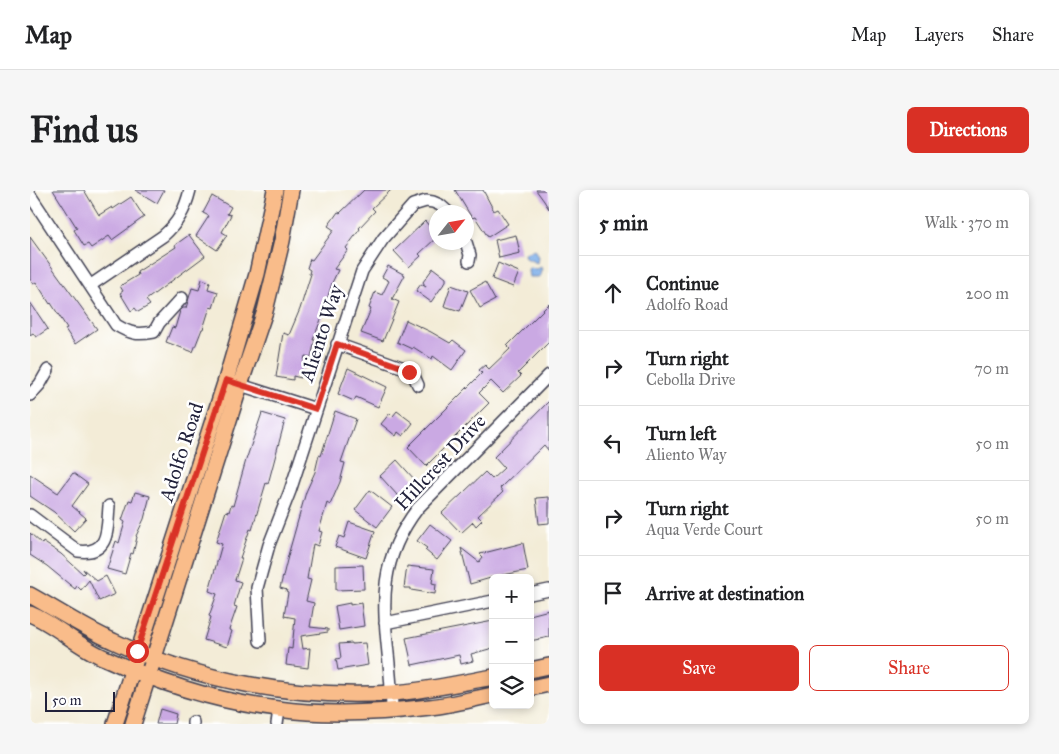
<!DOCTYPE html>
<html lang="en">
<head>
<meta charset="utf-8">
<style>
  body { margin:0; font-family:"IM FELL Great Primer",serif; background:#f6f6f6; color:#202124 }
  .controls { position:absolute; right:15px; bottom:15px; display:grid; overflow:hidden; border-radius:8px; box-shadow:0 2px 8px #0003 }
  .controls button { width:45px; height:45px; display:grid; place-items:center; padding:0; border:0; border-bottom:1px solid #e0e0e0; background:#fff; color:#202124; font:25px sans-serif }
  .compass { position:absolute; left:399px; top:15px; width:45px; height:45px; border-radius:50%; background:#fff; box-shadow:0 2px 8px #0003; rotate:59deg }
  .scale { position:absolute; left:15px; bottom:12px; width:70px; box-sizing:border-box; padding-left:5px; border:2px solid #22223b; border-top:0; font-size:14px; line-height:18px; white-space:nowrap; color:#22223b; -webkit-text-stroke:4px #fff; paint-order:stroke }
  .stop { position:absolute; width:15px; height:15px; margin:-11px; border:4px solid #d93025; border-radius:50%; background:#fff }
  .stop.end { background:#d93025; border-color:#fff; box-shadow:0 1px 5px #0008 }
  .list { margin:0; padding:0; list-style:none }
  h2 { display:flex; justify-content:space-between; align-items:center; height:65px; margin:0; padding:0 20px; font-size:21px }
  h2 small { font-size:16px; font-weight:400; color:#757577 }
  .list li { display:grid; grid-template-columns:32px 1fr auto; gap:15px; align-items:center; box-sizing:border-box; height:75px; padding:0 20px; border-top:1px solid #e0e0e0 }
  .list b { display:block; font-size:19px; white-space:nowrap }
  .list p { margin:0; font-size:16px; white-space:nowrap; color:#757577 }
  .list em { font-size:16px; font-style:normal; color:#757577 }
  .actions { display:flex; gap:10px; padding:15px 20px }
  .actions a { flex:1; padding:11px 0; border:1px solid #d93025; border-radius:8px; text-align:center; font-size:18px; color:#d93025 }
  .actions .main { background:#d93025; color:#fff }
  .icon { flex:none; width:28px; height:28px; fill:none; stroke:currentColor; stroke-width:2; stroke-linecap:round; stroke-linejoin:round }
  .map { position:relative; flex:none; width:519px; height:534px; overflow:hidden; border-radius:8px }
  header { display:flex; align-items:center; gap:30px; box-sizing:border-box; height:70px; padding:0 25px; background:#fff; border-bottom:1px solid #e0e0e0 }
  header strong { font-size:24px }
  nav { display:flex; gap:28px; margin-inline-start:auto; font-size:18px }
  .intro { display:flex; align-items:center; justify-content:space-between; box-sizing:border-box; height:120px; padding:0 30px }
  h1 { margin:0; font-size:35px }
  .button { padding:12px 22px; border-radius:8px; background:#d93025; color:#fff; font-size:18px; font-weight:700 }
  main { display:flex; gap:30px; padding:0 30px }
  aside { flex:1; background:#fff; border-radius:8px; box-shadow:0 2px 8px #0003 }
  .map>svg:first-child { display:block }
  .water { fill:#7eafe9; stroke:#506892 }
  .building { fill:#caa9e3 }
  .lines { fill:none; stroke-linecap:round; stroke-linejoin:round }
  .minor-casing { stroke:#414052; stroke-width:14 }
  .major-casing { stroke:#414052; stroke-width:18 }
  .minor { stroke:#fff; stroke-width:11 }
  .major { stroke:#f9bc8a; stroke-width:15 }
  .route { stroke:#d93025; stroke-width:6 }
  .labels { text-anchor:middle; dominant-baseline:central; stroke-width:5; stroke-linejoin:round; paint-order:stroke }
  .street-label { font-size:20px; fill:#22223b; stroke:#fff }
</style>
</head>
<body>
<header>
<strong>Map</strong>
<nav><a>Map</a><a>Layers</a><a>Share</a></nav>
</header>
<div class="intro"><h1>Find us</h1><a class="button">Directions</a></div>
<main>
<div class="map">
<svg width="519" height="534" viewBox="0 0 519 534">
  <rect width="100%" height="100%" fill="#fff"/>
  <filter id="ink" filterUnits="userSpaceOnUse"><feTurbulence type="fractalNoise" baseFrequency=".02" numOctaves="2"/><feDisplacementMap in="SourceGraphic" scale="10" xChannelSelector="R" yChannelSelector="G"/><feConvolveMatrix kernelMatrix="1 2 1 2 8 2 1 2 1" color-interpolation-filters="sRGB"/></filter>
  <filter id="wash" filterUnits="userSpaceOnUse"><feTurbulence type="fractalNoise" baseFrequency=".0096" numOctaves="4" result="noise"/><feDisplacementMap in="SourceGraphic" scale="20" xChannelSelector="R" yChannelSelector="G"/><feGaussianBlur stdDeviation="1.12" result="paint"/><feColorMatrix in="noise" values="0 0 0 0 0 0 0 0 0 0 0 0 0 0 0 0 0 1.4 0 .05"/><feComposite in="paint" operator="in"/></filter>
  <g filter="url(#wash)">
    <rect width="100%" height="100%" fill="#f3ecd7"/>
    <!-- water -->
    <path class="water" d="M504,59L508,67L507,73L495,68L494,64Z
      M511,77L512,80L510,81L511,85L508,87H499L498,81L499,78L507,79Z"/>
    <g id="blocks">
      <!-- building -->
      <path class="building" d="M23,0H54L69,25L82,17L83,19L101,7L114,27L82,50L79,46L61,58L58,54L54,56L44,40L47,38Z
        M105,0H134L127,13Z
        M334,0H361L342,18L345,21L329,38L330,39L316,58L318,60L304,79L308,80L302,93L292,127L283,150H285L281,167L275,166L271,188L263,186V190L246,187L253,143L259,145L270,119L281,84H279L280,80L277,78L280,69L282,70L304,40L298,36L308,22L310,23Z
        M425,0H453L464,21L468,19L478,34L458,47L445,27L442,28Z
        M506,0H519V19L514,11Z
        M182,6L201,17L197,24L201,25L192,42L197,45L187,60L166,46L179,26L173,23Z
        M395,31L406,44V48L389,64L391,66L379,77L364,61Z
        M159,45L175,66L116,110L120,115L108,122L105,118L101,121L90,103L93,101L90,96L108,85L107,82L146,57L145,55Z
        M486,45L490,63L469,68L465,50Z
        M0,47L67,139L45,154L35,139L37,138L21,113L20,114L6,92L3,94L0,89Z
        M468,73L489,82L483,97L462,89Z
        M358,76L375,85L362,109L369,112L353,151L331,143L341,119L339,118L345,102L352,105L359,91L352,87Z
        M403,78L416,88V91L401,112L386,101L391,94L396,97L393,92Z
        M172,89L180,92L178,99L188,102L183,118L180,117L173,139H172L163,162L136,152L142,137L145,138L150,121L153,118H156L162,98L169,100Z
        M455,92L465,110L450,118L440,100Z
        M421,95L438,101L430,121L414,116Z
        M0,112L18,139L6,147L3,143L0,145Z
        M519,114V152L488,183L491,186L473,203L461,191L449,203L459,213L396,276L378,257L452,183L449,180L455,175L459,179L480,159L477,156Z
        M376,130L401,142L420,153L423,150L436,160L422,180L403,166L402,169L383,157L382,159L367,152Z
        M318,178L357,197L348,217L326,207L324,211L308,204Z
        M519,211V261L514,255L470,298L473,302L448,326L452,330L446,336L443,332L431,343L412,323L455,282L462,289L474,278L464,267Z
        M305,221L326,229L311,272L315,273L310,292L300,315L297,313L289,341L292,342L288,356L283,354L277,389L281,390L276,411L284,413L280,437L298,439V442L271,446L273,459L280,458L278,478L256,475L258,458L262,459L265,428L254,426L258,403L256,402L257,400L250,398L259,362L276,302L285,282L289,265L291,266Z
        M367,221L383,233L373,246L368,242L366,246L351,234L360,223L363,226Z
        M232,223L255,230L238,294L236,293L222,340L220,339L210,368H212L205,390L211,392L204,416L207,417L199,440L202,441L197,457L174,450L181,427L179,426L187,404L179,401L192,354L186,352L196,321L199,322L201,315L203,316L216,270Z
        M367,270L385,290L368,306L350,286Z
        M43,283L58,294L42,316L56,328L44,341L24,322L0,306V284L28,303Z
        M340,300L362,317L347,337L325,320Z
        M105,302L120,306L114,329L106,346L107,347L103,364L101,363L95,384L77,379L86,351L89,353L95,332L92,330L99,310L102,311Z
        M519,307V333L509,334L506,308Z
        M319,332L345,341L336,368L305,357L309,346L314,348Z
        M400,334L422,351L407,370L395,360L397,358L387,351Z
        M0,343L12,354L13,352L31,364L53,384L55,382L53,379L67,391L76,386L85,404L69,411L59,390L51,400L47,396L45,399L17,376L0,365Z
        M493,353L498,380L464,387L440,394L431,358L449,372L453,367L450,364Z
        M333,375L334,399L306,400V376Z
        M377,376L404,379L402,393L406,394L405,404L381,400V398H374Z
        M320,413V415L331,413L334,436L309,440L305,416Z
        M519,420V447L500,451V425Z
        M463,431V458L441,464L443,471L431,474L429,465L382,475L376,448Z
        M322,453V454L335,453L338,475L308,480L306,469L311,468L309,454Z
        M130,519L146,524L144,534H126Z"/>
    </g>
  </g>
  <g filter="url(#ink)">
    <use href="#blocks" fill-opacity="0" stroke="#414052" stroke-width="1"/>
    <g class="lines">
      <!-- minor casing -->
      <g class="minor-casing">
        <path id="minor" d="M0,5L86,135C101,144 107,145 124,142L129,133L152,108
          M436,52L440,65L439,71
          M61,95L133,46C148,33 155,20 160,0
          M307,154L374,178L384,186L388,195
          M204,193L286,219
          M0,205L10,194L18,180
          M0,325L48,361C80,365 77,339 79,316
          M500,404L519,400
          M355,433L463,411
          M230,451L227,398L239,355L260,301L332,81L353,49L383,15L396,11L403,12L410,15L418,22
          M362,520C361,442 335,387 388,318L519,185
          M163,534V532
          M247,534L249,520"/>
      </g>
      <!-- major casing -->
      <g class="major-casing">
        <path id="major" d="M0,405C27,420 54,438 83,451C169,492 267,509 362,503C396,501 429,493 463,487
          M0,424C27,435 48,457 75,468C129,493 189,512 248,519C298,526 350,523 400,517C421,515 442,509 463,505
          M500,480L519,476
          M500,498L519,494
          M85,534L196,190L227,84L245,0
          M103,534L210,195L235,121L252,51L261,0"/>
      </g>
      <!-- minor -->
      <use href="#minor" class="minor"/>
      <!-- major -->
      <use href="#major" class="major"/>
    </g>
  </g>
  <g class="lines" filter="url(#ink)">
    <!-- route -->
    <path class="route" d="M107,461L196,190L286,219L307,154L374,178L379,182"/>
  </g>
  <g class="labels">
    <!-- street labels -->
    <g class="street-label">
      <text transform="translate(291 143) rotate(-72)">Aliento Way</text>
      <text transform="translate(151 262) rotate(-72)">Adolfo Road</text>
      <text transform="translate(410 272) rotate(-47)">Hillcrest Drive</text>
    </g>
  </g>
</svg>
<div class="controls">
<button>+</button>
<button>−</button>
<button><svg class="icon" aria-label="layers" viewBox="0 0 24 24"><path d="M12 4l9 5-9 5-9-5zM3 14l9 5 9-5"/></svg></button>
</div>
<svg class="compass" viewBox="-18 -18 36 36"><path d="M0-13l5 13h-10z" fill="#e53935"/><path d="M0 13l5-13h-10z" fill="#757577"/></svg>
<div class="scale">50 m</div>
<div class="stop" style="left:107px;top:461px"></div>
<div class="stop end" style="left:379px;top:182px"></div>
</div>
<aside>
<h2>5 min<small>Walk · 370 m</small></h2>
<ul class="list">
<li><svg class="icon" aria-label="ahead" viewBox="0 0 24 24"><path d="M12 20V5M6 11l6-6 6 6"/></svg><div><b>Continue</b><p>Adolfo Road</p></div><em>200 m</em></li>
<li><svg class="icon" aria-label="right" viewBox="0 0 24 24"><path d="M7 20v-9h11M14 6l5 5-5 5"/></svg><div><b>Turn right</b><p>Cebolla Drive</p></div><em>70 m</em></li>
<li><svg class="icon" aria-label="left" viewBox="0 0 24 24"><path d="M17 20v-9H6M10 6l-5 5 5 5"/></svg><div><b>Turn left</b><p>Aliento Way</p></div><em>50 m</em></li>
<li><svg class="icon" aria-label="right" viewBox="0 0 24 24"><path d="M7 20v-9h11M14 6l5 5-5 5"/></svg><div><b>Turn right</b><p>Aqua Verde Court</p></div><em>50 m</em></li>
<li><svg class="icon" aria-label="arrive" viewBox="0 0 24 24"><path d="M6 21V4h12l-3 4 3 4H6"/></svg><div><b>Arrive at destination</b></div></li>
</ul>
<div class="actions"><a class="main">Save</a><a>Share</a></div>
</aside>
</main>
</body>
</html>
